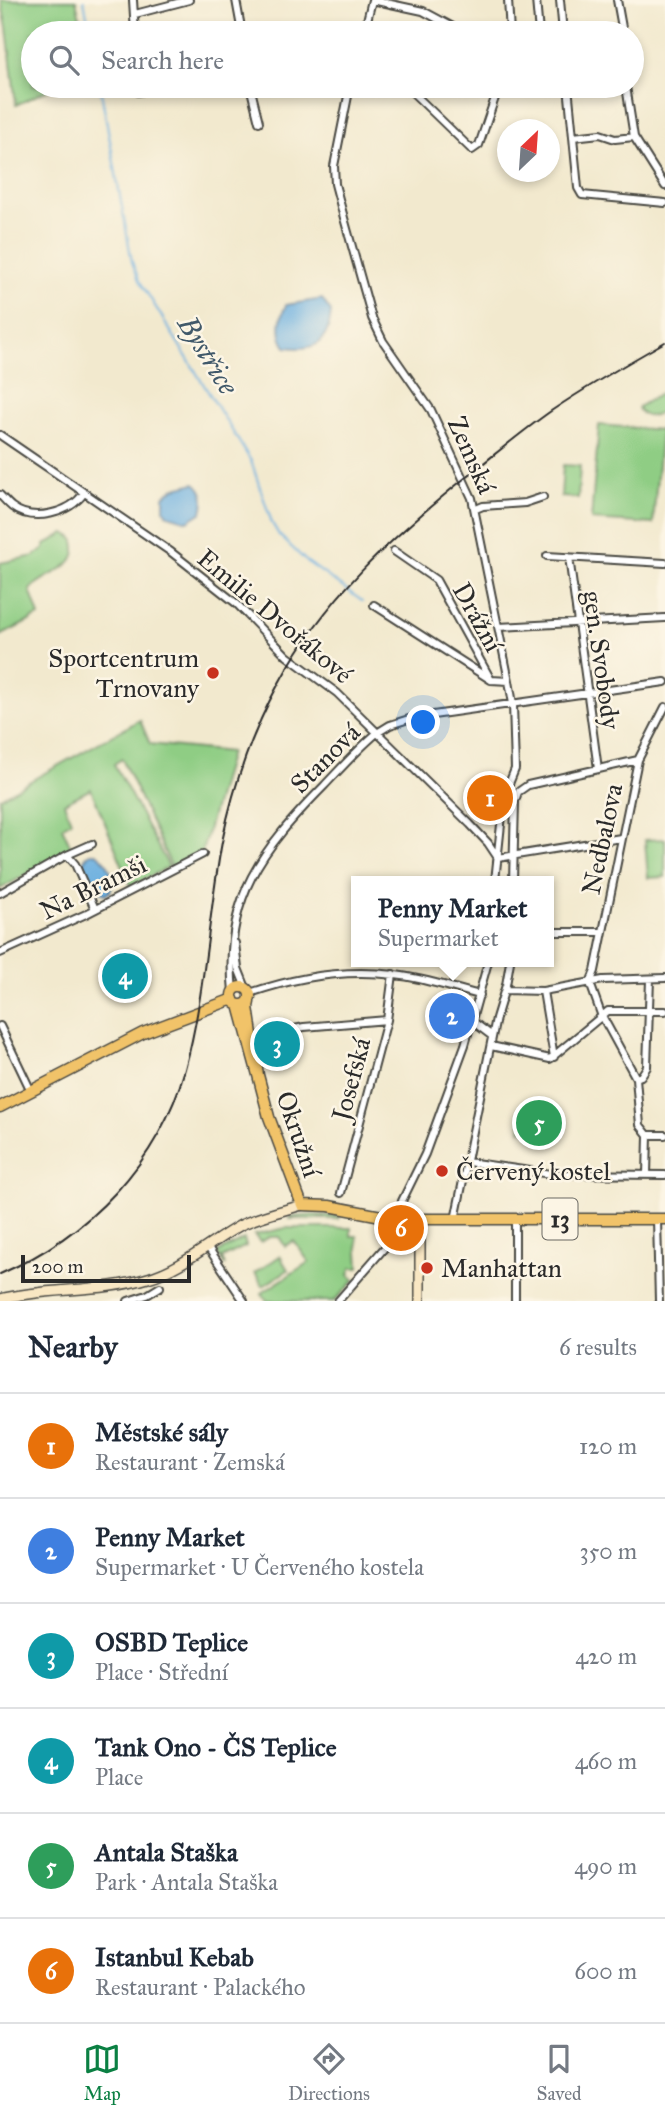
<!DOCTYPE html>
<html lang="en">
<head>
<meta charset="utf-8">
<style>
  body { margin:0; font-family:"IM FELL Great Primer",serif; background:#f6f6f7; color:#1f2937 }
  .compass { position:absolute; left:497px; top:119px; width:63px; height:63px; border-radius:50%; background:#fff; box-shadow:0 4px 10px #0003; rotate:25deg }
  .scale { position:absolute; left:21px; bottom:18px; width:170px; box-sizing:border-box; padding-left:7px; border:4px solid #2b2b2b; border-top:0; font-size:19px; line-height:24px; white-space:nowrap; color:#2b2b2b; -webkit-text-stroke:5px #fcf5e5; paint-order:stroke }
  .you { position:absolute; left:424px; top:723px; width:24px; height:24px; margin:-18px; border:5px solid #fff; border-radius:50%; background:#1a73e8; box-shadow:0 0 0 10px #1a73e833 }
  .badge { display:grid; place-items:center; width:46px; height:46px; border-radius:50%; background:#0b8043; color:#fff; font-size:23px; font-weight:700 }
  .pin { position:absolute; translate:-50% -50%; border:4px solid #fff; box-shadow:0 2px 7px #0006 }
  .popup { position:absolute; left:351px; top:876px; width:203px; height:91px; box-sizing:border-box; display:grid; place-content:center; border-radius:0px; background:#fff; filter:drop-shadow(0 2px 5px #0005); font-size:23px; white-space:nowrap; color:#747a83 }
  .popup b { font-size:26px; color:#1f2937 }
  .popup::after { content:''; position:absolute; left:50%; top:100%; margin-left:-14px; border:14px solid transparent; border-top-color:#fff }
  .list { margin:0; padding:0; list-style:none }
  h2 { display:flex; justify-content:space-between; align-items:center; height:91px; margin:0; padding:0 28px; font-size:30px }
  h2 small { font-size:23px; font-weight:400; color:#747a83 }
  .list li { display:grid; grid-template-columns:46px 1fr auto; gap:21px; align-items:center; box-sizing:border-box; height:105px; padding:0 28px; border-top:2px solid #e0e1e3 }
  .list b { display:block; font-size:26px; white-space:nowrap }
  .list p { margin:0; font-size:23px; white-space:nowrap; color:#747a83 }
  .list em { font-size:23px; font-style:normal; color:#747a83 }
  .icon { flex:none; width:38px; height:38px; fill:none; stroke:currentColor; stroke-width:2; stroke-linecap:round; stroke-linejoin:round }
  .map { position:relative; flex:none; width:665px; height:1301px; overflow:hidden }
  .search { position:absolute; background:#fff; box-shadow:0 4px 10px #0003; left:21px; right:21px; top:21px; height:77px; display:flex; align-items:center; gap:18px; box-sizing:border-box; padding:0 24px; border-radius:38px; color:#747a83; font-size:26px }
  .sheet { height:721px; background:#fff }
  nav { display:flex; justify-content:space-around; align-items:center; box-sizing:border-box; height:98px; border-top:2px solid #e0e1e3; background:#fff; font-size:19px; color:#747a83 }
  nav a { display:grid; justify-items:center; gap:4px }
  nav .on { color:#0b8043 }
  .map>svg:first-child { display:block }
  .green { fill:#8fcd84; stroke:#5d7c58; stroke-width:2 }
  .water { fill:#6aafe0; stroke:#4a6d86; stroke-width:2 }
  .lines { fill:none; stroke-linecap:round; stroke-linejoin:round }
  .stream { stroke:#6aafe0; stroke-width:2 }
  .street-casing { stroke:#494843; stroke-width:10 }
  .secondary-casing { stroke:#494843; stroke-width:12 }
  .primary-casing { stroke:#494843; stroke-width:13 }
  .street { stroke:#fff; stroke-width:6 }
  .secondary { stroke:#f9e7c3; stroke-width:9 }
  .primary { stroke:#f1c369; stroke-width:10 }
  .rail { stroke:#2b2b2b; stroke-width:2 }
  .poi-dot { fill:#c8321e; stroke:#fcf5e5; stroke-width:2.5 }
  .labels { text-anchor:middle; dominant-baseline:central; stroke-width:5; stroke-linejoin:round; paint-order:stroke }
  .shield { fill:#fcf5e5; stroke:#6a6863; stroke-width:2 }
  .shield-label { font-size:24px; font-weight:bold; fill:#2b2b2b }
  .street-label { font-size:26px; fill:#2b2b2b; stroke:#fcf5e5 }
  .poi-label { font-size:26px; fill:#2b2b2b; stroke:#fcf5e5; text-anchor:start }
  .water-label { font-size:28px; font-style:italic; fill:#41596a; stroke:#fcf5e5 }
</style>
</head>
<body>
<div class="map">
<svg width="665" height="1301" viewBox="0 0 665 1301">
  <rect width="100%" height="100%" fill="#fcf5e5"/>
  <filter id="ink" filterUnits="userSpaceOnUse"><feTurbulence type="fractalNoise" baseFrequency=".0143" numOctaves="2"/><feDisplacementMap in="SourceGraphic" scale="14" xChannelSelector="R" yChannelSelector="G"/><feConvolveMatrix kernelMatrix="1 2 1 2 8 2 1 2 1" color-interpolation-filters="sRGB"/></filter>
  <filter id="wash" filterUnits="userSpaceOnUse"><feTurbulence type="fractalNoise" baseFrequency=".00686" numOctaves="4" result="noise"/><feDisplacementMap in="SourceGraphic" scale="28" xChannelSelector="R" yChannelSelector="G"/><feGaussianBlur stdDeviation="1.57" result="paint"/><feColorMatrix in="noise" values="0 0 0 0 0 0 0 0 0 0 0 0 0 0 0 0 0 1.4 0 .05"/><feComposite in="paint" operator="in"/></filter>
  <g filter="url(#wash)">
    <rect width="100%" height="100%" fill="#f2e9ce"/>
    <!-- green -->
    <path class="green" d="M1,0H76L83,33H33V86H56L16,105L7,28Z
      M665,391V410C655,416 646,421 638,409L640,406Z
      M599,425L661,430L653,524L591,520Z
      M563,465L580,466L578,498L561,497Z
      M65,533L73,538C85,570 43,572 30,590L39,616L0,636V563L34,556L44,549L45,545Z
      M140,720L150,744L230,752L202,852L172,868L122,759L114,764L169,867L131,886L91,789L64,803L71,821L62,827L72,849L0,889V798Z
      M665,839V877L648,878L645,840Z
      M523,1113L557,1120V1132L521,1130Z
      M314,1215L340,1216L338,1219H290V1217Z
      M286,1228H351V1236H357L359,1268H351L349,1275L355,1280L334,1301H267L262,1293L309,1262L294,1241L285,1246L279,1237H270L260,1242L254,1235Z
      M244,1239L246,1246L222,1258L225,1266L217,1253Z
      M280,1256L288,1270L263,1286L255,1273Z"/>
    <!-- water -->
    <path class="water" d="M322,299L331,312C328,344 316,351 286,347C277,334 279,320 286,305Z
      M195,483C205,491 205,501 202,512L188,521L168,515L164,509V496L175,488Z
      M90,853H96C109,861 116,878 110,892L105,894C90,888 74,866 90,853Z"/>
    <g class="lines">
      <!-- stream -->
      <path class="stream" d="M84,0L90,33
        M100,86L132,262L139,280L251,461L272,523L279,535L306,561L362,601"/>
    </g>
  </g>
  <g filter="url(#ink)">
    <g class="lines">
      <!-- street casing -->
      <g class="street-casing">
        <path id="street" d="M133,0L135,33
          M236,0L242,33
          M372,0L423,11L464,33
          M508,0L510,33
          M536,0L539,33
          M560,0L563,33
          M617,0L623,33
          M135,14L189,0
          M364,33L372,0
          M138,86V92L171,86
          M250,86L259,122
          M350,86L334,166L335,184L344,218L372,318L383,341L431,410L472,498L509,681L513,704L515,769L504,796L495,881
          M406,86L472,150L479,145L499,86
          M568,86L578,188L582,195L665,203
          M626,86L634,137L665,186
          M573,137L600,134L615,139L634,137
          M0,435L171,552L237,604L287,656L337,693L470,824L488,843L498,858
          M0,495C4,499 8,504 12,507C33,523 70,513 84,493
          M476,509L483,506L525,503L543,497
          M394,551L436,580L491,680
          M547,556L665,563
          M569,557L598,769
          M374,605L491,680L509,681
          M498,627L665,618
          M67,855L92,844
          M498,858L621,838
          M513,881L515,801L518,792L528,785L638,760
          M0,893L67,855L75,864L95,909
          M548,932H602
          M235,943L238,968L246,988
          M0,953L86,914L203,854
          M590,983L595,971L638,760L665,707
          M590,983L601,1014L636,1078L640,1125L648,1135L647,1175
          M505,990L543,991L603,980L665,978
          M543,991L554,1057
          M233,992C223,898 262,849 324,786C341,768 358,749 377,733L390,725L412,718L665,682
          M250,993C296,977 347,969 395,975C424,978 452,988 480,995
          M472,1021L492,1036
          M0,1026L31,1091
          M491,1046L550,1059L608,1011H665
          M270,1053L266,1035L304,1027L387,1020
          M636,1078L641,1076L647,1067L650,979
          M648,1135H665
          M468,1162L551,1174L665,1175
          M341,1193L387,1020L393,974
          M515,1219V1301
          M657,1219L659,1301
          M455,1220L496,1018L506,985L510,962
          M207,1246L244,1301
          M128,1301L147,1295L160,1287
          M338,1301L393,1238L402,1201L425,1154L465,1045L488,962"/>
      </g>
      <!-- secondary casing -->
      <g class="secondary-casing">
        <path id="secondary" d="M0,1299C49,1287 101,1293 148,1278C183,1268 210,1242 241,1225C260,1216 282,1211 302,1205
          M420,1301V1220"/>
      </g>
      <!-- primary casing -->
      <g class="primary-casing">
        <path id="primary" d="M232 996a9 9 0 1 1 18 0a9 9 0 1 1-18 0Z
          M239,1005L258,1075L248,1007L249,1002
          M258,1075L269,1117L302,1205L329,1206L397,1219H665
          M0,1107L143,1033L233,999"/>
      </g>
      <!-- street -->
      <use href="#street" class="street"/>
      <!-- secondary -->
      <use href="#secondary" class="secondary"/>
      <!-- primary -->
      <use href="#primary" class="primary"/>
      <!-- rail -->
      <path class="rail" d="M0,1274C88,1236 159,1163 185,1069C205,996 208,917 222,842C233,787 252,732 279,683C324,599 392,537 465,478C493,456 521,432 551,411C588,386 626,364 665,342"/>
    </g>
  </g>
  <!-- markers -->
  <g class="poi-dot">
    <circle cx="213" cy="673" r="7"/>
    <circle cx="442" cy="1171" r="7"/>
    <circle cx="427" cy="1268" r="7"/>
  </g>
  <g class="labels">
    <!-- shield labels -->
    <rect class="shield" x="542.5" y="1198.5" width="35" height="41" rx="5"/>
    <g class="shield-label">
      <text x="560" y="1219">13</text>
    </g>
    <!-- street labels -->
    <g class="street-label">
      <text transform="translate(472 455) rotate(66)">Zemská</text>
      <text transform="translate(275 616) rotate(40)">Emilie Dvořákové</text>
      <text transform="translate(478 617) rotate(61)">Drážní</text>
      <text transform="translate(602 660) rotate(82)">gen. Svobody</text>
      <text transform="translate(325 758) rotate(-45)">Stanová</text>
      <text transform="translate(602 839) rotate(-78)">Nedbalova</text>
      <text transform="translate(93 887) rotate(-26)">Na Bramši</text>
      <text transform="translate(351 1079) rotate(-75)">Josefská</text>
      <text transform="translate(299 1134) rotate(71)">Okružní</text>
    </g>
    <!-- poi labels -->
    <g class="poi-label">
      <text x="199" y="658" text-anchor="end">Sportcentrum<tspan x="199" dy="30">Trnovany</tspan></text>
      <text x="456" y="1171">Červený kostel</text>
      <text x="441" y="1268">Manhattan</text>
    </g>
    <!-- water labels -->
    <g class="water-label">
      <text transform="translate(208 355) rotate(58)">Bystřice</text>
    </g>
  </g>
</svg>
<svg class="compass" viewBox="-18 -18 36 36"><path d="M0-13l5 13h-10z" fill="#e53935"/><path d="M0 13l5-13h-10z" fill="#747a83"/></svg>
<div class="scale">200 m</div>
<div class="you"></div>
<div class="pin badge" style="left:490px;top:798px;background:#e8710a">1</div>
<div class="pin badge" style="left:452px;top:1016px;background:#3f7fe0">2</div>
<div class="popup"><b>Penny Market</b>Supermarket</div>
<div class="pin badge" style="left:277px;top:1044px;background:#0f9aa8">3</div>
<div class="pin badge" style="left:125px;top:976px;background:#0f9aa8">4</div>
<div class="pin badge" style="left:539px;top:1123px;background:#2e9e5b">5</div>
<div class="pin badge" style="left:401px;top:1228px;background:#e8710a">6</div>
<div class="search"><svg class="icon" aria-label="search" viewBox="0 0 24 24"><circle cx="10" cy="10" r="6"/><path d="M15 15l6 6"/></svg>Search here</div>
</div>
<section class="sheet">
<h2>Nearby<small>6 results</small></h2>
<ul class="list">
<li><span class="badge" style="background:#e8710a">1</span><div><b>Městské sály</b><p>Restaurant · Zemská</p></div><em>120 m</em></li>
<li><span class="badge" style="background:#3f7fe0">2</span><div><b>Penny Market</b><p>Supermarket · U Červeného kostela</p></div><em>350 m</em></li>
<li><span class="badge" style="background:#0f9aa8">3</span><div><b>OSBD Teplice</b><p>Place · Střední</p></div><em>420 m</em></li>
<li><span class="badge" style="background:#0f9aa8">4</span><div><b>Tank Ono - ČS Teplice</b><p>Place</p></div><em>460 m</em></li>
<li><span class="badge" style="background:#2e9e5b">5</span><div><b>Antala Staška</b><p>Park · Antala Staška</p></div><em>490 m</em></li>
<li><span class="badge" style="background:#e8710a">6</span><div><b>Istanbul Kebab</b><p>Restaurant · Palackého</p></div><em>600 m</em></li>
</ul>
</section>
<nav>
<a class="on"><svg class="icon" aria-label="map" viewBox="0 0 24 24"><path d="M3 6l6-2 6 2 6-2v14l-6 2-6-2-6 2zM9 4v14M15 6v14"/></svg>Map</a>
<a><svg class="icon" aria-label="directions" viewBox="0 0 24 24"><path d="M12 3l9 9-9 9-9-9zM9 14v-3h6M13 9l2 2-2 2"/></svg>Directions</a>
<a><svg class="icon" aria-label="saved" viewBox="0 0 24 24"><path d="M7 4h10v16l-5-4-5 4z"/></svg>Saved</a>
</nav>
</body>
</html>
